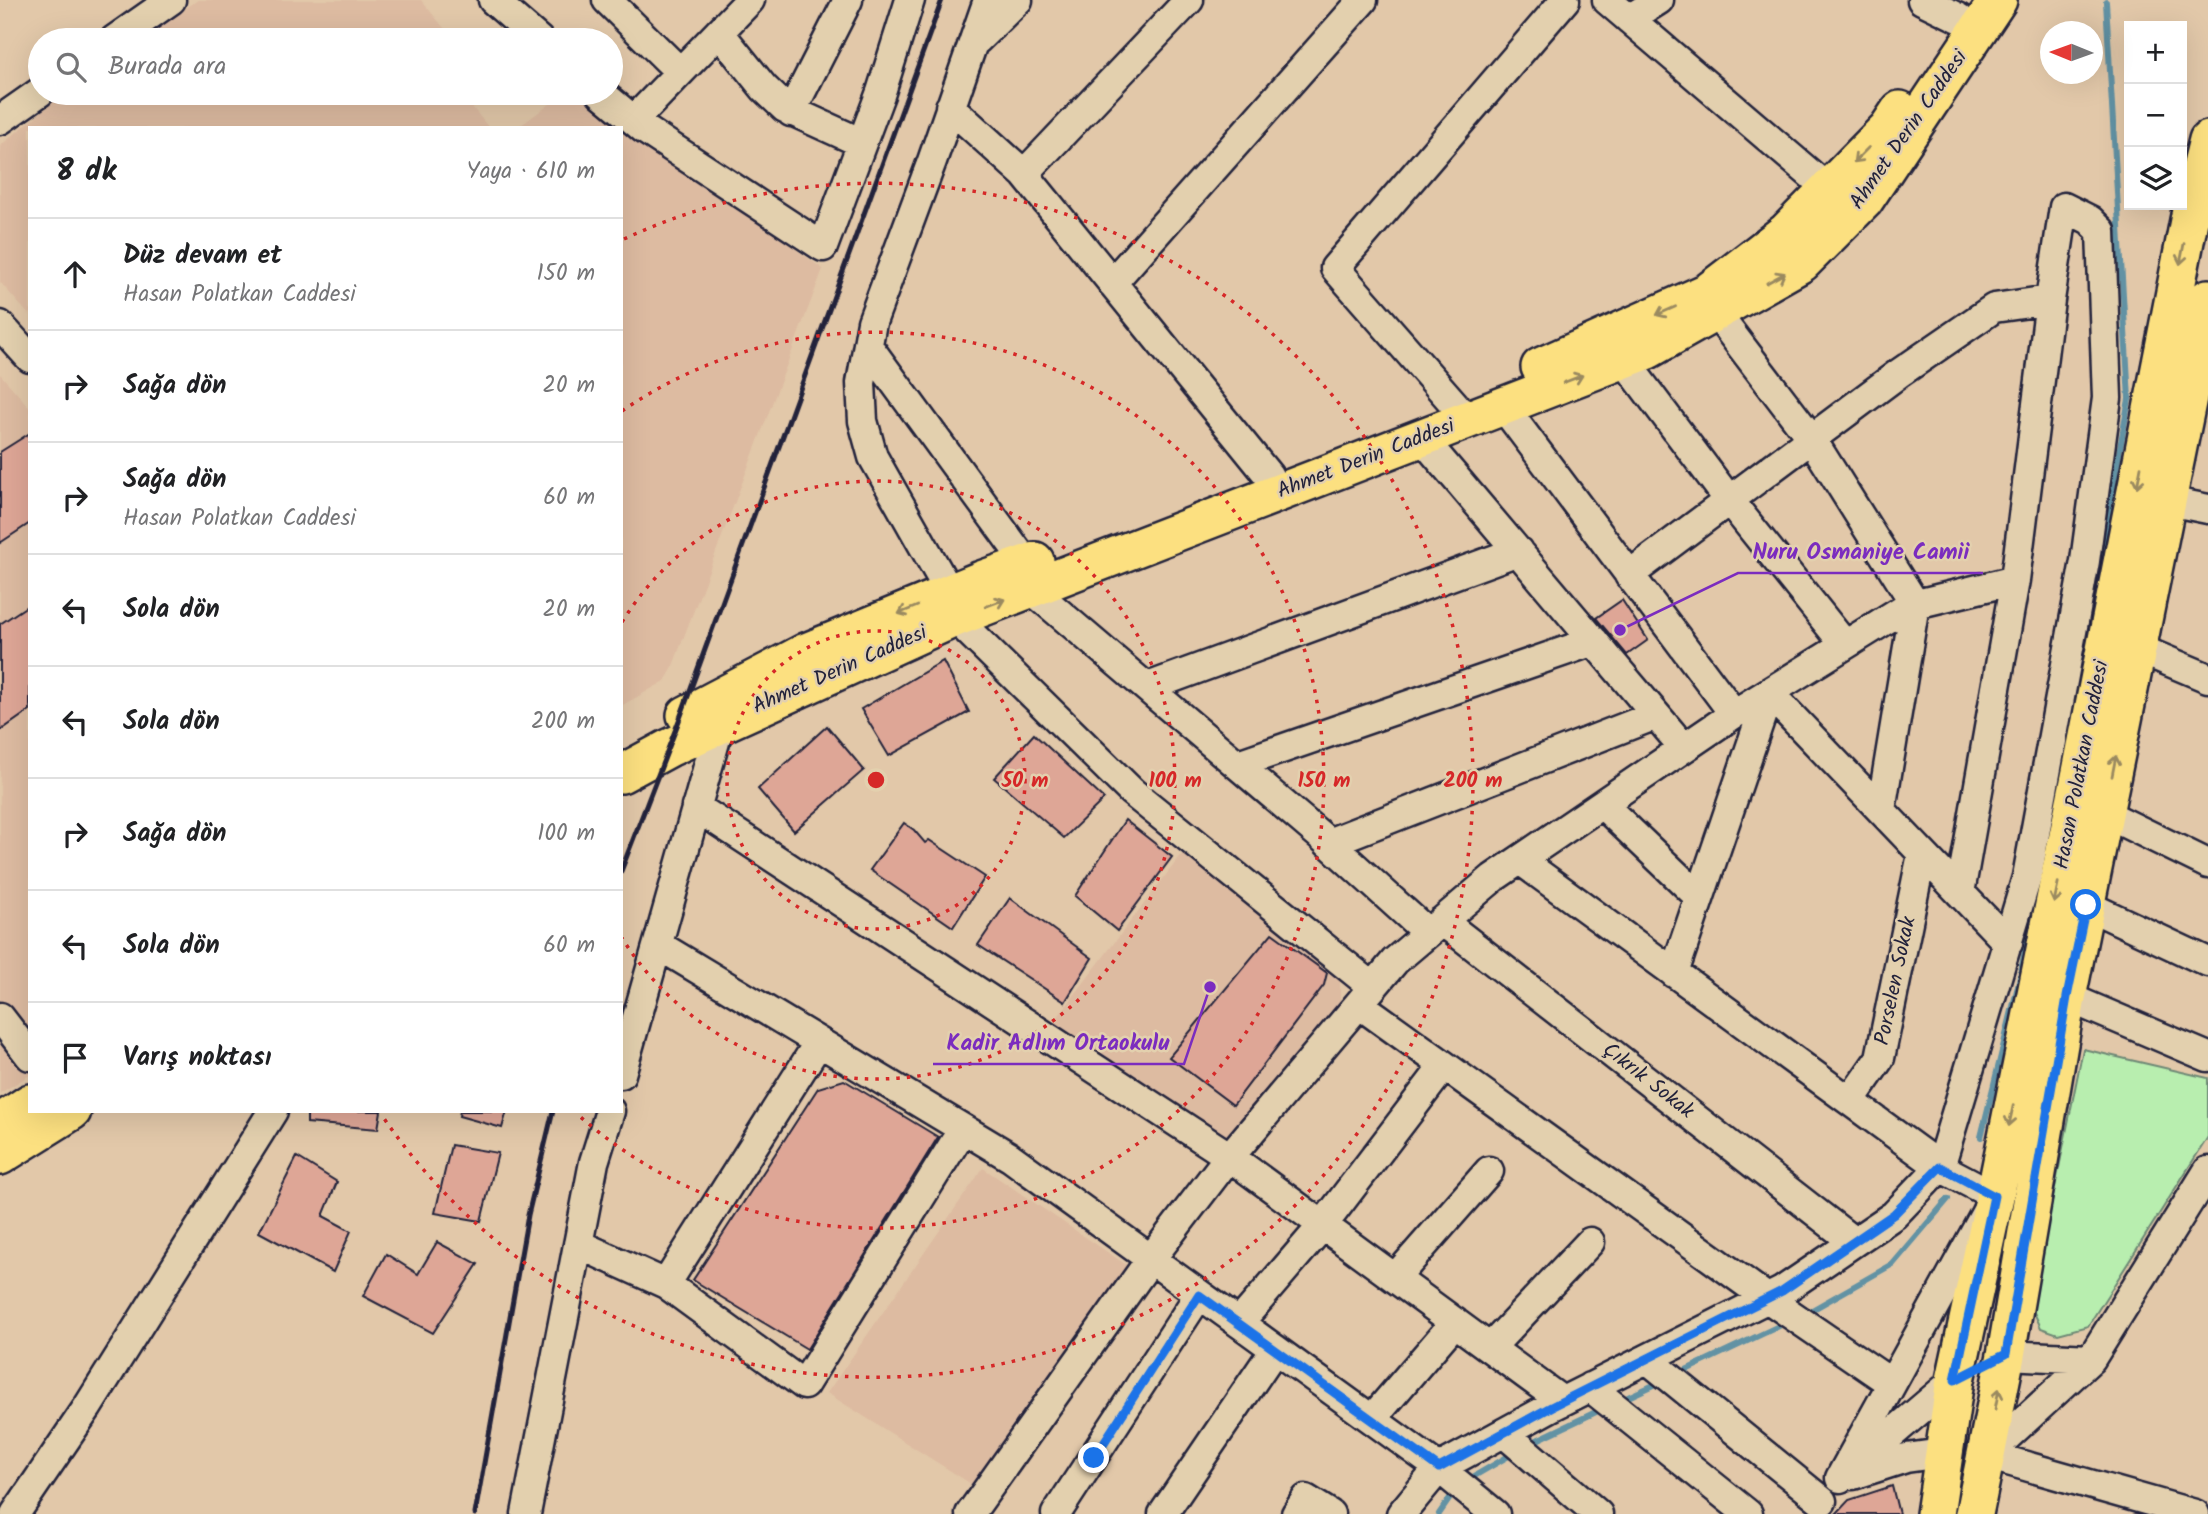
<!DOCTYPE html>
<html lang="tr">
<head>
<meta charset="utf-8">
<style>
  body { margin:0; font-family:Kalam,sans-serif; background:#f2f2f2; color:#202124 }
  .controls { position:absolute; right:21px; top:21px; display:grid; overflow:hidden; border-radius:0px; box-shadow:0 7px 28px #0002 }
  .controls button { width:63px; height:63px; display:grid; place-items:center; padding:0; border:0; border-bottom:2px solid #e0e0e0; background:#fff; color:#202124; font:35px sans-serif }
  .compass { position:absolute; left:2040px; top:21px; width:63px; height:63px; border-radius:50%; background:#fff; box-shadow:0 7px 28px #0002; rotate:271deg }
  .stop { position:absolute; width:21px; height:21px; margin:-16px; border:5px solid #1a73e8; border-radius:50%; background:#fff }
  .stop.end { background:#1a73e8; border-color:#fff; box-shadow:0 2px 7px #0008 }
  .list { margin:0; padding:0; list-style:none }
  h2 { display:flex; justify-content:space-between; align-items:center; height:91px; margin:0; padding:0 28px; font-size:30px }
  h2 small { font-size:23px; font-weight:400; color:#757577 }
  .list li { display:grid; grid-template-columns:46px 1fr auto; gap:21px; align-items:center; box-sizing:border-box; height:112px; padding:0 28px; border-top:2px solid #e0e0e0 }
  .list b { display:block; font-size:26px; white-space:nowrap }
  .list p { margin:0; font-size:23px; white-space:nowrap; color:#757577 }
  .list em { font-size:23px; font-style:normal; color:#757577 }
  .icon { flex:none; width:38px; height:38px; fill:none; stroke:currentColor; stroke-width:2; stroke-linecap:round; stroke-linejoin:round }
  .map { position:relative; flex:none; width:2208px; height:1514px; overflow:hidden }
  .search { position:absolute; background:#fff; box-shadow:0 7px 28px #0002; left:28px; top:28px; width:595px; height:77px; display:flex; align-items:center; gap:18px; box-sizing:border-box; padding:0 24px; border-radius:38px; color:#757577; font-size:26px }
  .panel { position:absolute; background:#fff; box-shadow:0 7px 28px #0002; left:28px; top:126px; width:595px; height:987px; border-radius:0px }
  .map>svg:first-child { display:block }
  .built { fill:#ddbba1 }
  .green { fill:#b8eeaf; stroke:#6d8875; stroke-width:2 }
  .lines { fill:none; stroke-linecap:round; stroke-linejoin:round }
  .stream { stroke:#6292a4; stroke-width:6 }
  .building { fill:#dea696; stroke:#22223b; stroke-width:2 }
  .minor-casing { stroke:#22223b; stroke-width:33 }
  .major-casing { stroke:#22223b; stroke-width:42 }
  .minor { stroke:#e3d0ae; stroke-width:28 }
  .major { stroke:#fce080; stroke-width:37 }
  .rail { stroke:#22223b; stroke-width:5 }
  .oneway { stroke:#9a8a61 }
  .route { stroke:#1a73e8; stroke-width:9 }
  .ring { fill:none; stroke:#d62828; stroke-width:3.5; stroke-dasharray:3.5 7 }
  .labels { text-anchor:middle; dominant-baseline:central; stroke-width:5; stroke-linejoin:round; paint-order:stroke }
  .street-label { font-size:21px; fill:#22223b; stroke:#e3d0ae }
  .centre { fill:#d62828; stroke:#e3d0ae; stroke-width:3.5 }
  .ring-label { font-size:21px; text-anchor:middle; font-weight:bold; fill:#d62828; stroke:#e3d0ae; stroke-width:5; stroke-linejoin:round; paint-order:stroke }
  .leader { fill:none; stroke:#7b2cbf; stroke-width:2.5 }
  .callout-dot { fill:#7b2cbf; stroke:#e3d0ae; stroke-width:2.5 }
  .callout-label { font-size:23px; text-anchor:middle; font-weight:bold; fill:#7b2cbf; stroke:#e3d0ae; stroke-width:5; stroke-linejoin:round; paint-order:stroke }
</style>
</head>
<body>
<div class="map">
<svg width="2208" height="1514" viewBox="0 0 2208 1514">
  <rect width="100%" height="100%" fill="#e2c8a9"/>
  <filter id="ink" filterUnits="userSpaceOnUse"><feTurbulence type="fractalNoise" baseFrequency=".0143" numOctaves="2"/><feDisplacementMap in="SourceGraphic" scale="14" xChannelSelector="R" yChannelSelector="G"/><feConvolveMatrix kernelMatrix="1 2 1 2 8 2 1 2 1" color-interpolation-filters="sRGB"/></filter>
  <g filter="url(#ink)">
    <!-- built -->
    <path class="built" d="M198,0H421L453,39L139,40Z
      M64,93H461L489,128H30V316L0,282V146Z
      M565,93H589L772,232L823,269L671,671L665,681L621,706V128H517Z
      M0,374L30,408V1075L0,1093Z
      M1185,850L1340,972V1003L1224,1151L1050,1027Z
      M983,1168L1128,1266L976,1487L827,1393Z"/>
    <!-- green -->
    <path class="green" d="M2083,1049L2208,1078V1137L2088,1326L2058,1334L2041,1328L2031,1306Z"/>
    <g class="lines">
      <!-- stream -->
      <path class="stream" d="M2084,643L2129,399L2106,2
        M1981,1137L2019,982L2036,894
        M1812,1310L1893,1264L1948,1199
        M1686,1370L1779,1326
        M1628,1397L1654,1385
        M1537,1440L1596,1412
        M1471,1478L1507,1457
        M1439,1514L1450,1498"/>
    </g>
    <!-- building -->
    <path class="building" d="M30,433V523L0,543V452Z
      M1622,600L1648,640L1627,655L1596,618Z
      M30,604V710L0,731V624Z
      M943,661L969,712L889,756L861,709Z
      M827,726L864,770L794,831L758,789Z
      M1034,734L1104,799L1064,838L994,778Z
      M1125,820L1172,857L1117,931L1075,896Z
      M904,823L914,830L925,843L929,840L985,877L953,927L870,870Z
      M1010,898L1092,958L1065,1002L978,945Z
      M1272,933L1327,973L1324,985L1233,1105L1169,1057Z
      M844,1080L938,1137L807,1349L693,1280L818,1088Z
      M307,1111H381L378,1129L307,1123Z
      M460,1111H507L502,1128L459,1116Z
      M451,1145L498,1153L481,1221L435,1213Z
      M297,1157L337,1182L323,1216L351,1231L333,1272L259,1232Z
      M437,1242L478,1264L433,1333L363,1296L386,1254L418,1274Z
      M1892,1486L1899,1514H1836L1849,1500Z"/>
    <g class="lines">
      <!-- minor casing -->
      <g class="minor-casing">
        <path id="minor" d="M493,0L539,40
          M607,0L680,72
          M988,0L932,161L872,322L861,383L863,421L873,457L950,593L955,618L1132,792L1373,987
          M1607,0L1828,189
          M1922,0L1959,18
          M1629,19L1659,0
          M719,32L764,88L785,108L862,143
          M114,40L171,0
          M977,40L1018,0
          M601,93L644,129L823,247L881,92L910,0
          M950,107L1024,174L1269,476
          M791,112L848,0
          M0,120L40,92
          M634,120L750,0
          M1024,174L1189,0
          M1112,283L1363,0
          M1715,312L1811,438L1915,604L1881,810
          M0,325L30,358
          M868,346L1027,564
          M1624,360L1729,500L1845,645
          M1455,405L1335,268L1565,0
          M1503,406L1734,714
          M1422,438L1684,748
          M2168,501L2208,509
          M1629,575L1898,374L1994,308L2050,300
          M1031,589L1322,837L1428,933
          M2137,648L2208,678
          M1148,687L1518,551
          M1238,764L1594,641
          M1602,804L1699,897
          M696,807L1230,1157L1562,1401
          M2104,813L2208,864
          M1328,843L1656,715
          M1520,860L1940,1167L1995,1196L1840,1478
          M2086,905L2208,962
          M1442,921L1854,1242
          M658,945L1010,1157L1439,1468L1495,1514
          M1674,973L1769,693L2008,943
          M2067,997L2208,1057
          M1359,1004L1767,1298L1891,1383
          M0,1017L30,1056
          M621,1074L720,724
          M1850,1101L1880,1058L1922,854
          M578,1244L666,1284L804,1385L963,1129
          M1395,1278L1489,1171
          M666,1284L819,1042
          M1239,1323L1323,1225L1444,1066
          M1490,1348L1590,1242
          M2006,1355L2091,1359
          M1647,1359L1822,1501
          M1590,1387L1748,1514
          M1372,1419L1455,1322
          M1504,1433L1598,1514
          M1987,1455L2091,1359L2208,1171
          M1987,1455L2195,1514
          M1853,1467L1955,1380
          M1853,1475L1906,1458L1942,1453
          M15,1514L87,1408L273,1111
          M526,1514L594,1162L610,1111
          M970,1514L1150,1260L1221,1167L1395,961L1493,878L1734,714L1908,606L2015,580
          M1056,1514L1199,1295
          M1163,1514L1275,1349
          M1296,1514L1306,1499L1330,1514
          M1401,1514L1439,1468L1551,1407L1782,1291L1894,1215L1940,1167L2027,877L2085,561L2107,398L2101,231L2090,220L2064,207L2050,300L2015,580L1960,893"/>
      </g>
      <!-- major casing -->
      <g class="major-casing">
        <path id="major" d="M1540,367L1708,292L1786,232L1888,128L1900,110
          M686,715L806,652L981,580L1035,561
          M621,774L669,748L955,618L1648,350L1802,263L1864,201L1998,0
          M0,1123L30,1103
          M0,1156L72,1111
          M1935,1514L1955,1380L1995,1196L2081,772L2193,200L2208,140
          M1974,1514L2006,1355L2067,997L2208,298"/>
      </g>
      <!-- minor -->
      <use href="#minor" class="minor"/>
      <!-- major -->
      <use href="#major" class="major"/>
      <!-- rail -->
      <path class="rail" d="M621,871L680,718L942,0
        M475,1514L528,1215L553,1111"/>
    </g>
    <!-- one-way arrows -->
    <defs><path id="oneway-shaft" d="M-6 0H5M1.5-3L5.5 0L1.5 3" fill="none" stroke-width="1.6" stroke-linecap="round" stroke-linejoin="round" transform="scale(1.75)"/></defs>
    <g class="oneway">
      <use href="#oneway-shaft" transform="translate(1861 155) rotate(135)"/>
      <use href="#oneway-shaft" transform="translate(2182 254) rotate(101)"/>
      <use href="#oneway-shaft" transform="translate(1776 278) rotate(-29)"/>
      <use href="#oneway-shaft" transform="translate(1666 311) rotate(156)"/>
      <use href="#oneway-shaft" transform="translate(1573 379) rotate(-21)"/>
      <use href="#oneway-shaft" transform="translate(2139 477) rotate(101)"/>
      <use href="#oneway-shaft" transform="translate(995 603) rotate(-21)"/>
      <use href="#oneway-shaft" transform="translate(908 610) rotate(158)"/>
      <use href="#oneway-shaft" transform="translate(2114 766) rotate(-79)"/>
      <use href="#oneway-shaft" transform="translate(2056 893) rotate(102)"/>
      <use href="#oneway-shaft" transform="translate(2011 1116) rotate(102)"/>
      <use href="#oneway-shaft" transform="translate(1997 1399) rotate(-79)"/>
    </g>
  </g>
  <g class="lines" filter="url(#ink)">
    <!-- route -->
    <path class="route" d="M1094,1458L1199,1295L1439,1468L1551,1407L1782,1291L1894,1214L1940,1167L1994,1196L1955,1380L2006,1354L2067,997L2086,905"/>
  </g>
  <!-- distance rings -->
  <g class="ring">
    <circle cx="876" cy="780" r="149"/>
    <path d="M622 622A299 299 0 1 1 622 938"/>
    <path d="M622 411A448 448 0 1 1 576 1113"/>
    <path d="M624 239A597 597 0 1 1 381 1114"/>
  </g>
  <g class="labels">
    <!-- street labels -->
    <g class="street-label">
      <text transform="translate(1909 130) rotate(-55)">Ahmet Derin Caddesi</text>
      <text transform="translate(1366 459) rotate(-21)">Ahmet Derin Caddesi</text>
      <text transform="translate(840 670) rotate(-24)">Ahmet Derin Caddesi</text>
      <text transform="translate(2082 765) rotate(-79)">Hasan Polatkan Caddesi</text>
      <text transform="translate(1896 981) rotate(-78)">Porselen Sokak</text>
      <text transform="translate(1648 1081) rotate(38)">Çıkrık Sokak</text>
    </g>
  </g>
  <circle cx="876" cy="780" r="10" class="centre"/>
  <g class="ring-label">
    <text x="1025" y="787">50 m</text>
    <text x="1175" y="787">100 m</text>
    <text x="1324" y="787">150 m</text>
    <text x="1473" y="787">200 m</text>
  </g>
  <!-- callouts -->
  <path class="leader" d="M1620 630L1738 573H1983M1210 987L1184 1064H933"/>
  <g class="callout-dot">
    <circle cx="1620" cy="630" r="7"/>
    <circle cx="1210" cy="987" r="7"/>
  </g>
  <g class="callout-label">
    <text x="1861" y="559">Nuru Osmaniye Camii</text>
    <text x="1058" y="1050">Kadir Adlım Ortaokulu</text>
  </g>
</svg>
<div class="controls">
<button>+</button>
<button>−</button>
<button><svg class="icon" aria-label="layers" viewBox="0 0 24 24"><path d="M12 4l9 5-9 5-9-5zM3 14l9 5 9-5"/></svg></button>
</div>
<svg class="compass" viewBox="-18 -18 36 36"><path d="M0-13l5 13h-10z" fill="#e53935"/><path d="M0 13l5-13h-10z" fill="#757577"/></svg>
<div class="stop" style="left:2086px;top:905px"></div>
<div class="stop end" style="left:1094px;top:1458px"></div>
<div class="search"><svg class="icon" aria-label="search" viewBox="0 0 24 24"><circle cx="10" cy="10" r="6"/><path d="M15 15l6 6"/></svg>Burada ara</div>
<section class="panel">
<h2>8 dk<small>Yaya · 610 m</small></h2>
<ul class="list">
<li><svg class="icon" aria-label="ahead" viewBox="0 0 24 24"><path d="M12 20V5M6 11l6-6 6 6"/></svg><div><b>Düz devam et</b><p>Hasan Polatkan Caddesi</p></div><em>150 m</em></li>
<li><svg class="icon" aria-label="right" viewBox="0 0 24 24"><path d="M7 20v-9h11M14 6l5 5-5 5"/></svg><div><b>Sağa dön</b></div><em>20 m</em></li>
<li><svg class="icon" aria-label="right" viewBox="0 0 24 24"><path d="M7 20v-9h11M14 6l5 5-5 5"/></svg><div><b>Sağa dön</b><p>Hasan Polatkan Caddesi</p></div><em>60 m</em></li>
<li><svg class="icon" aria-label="left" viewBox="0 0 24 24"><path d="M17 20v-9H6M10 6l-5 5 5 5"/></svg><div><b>Sola dön</b></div><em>20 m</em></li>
<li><svg class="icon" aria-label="left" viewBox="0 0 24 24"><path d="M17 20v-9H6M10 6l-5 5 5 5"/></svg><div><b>Sola dön</b></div><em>200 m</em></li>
<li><svg class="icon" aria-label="right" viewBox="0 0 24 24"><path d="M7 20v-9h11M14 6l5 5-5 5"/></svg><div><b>Sağa dön</b></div><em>100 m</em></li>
<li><svg class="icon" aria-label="left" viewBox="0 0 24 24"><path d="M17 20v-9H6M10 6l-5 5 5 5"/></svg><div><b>Sola dön</b></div><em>60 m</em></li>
<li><svg class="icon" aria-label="arrive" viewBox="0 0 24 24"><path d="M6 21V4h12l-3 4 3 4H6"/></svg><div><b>Varış noktası</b></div></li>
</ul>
</section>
</div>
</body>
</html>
